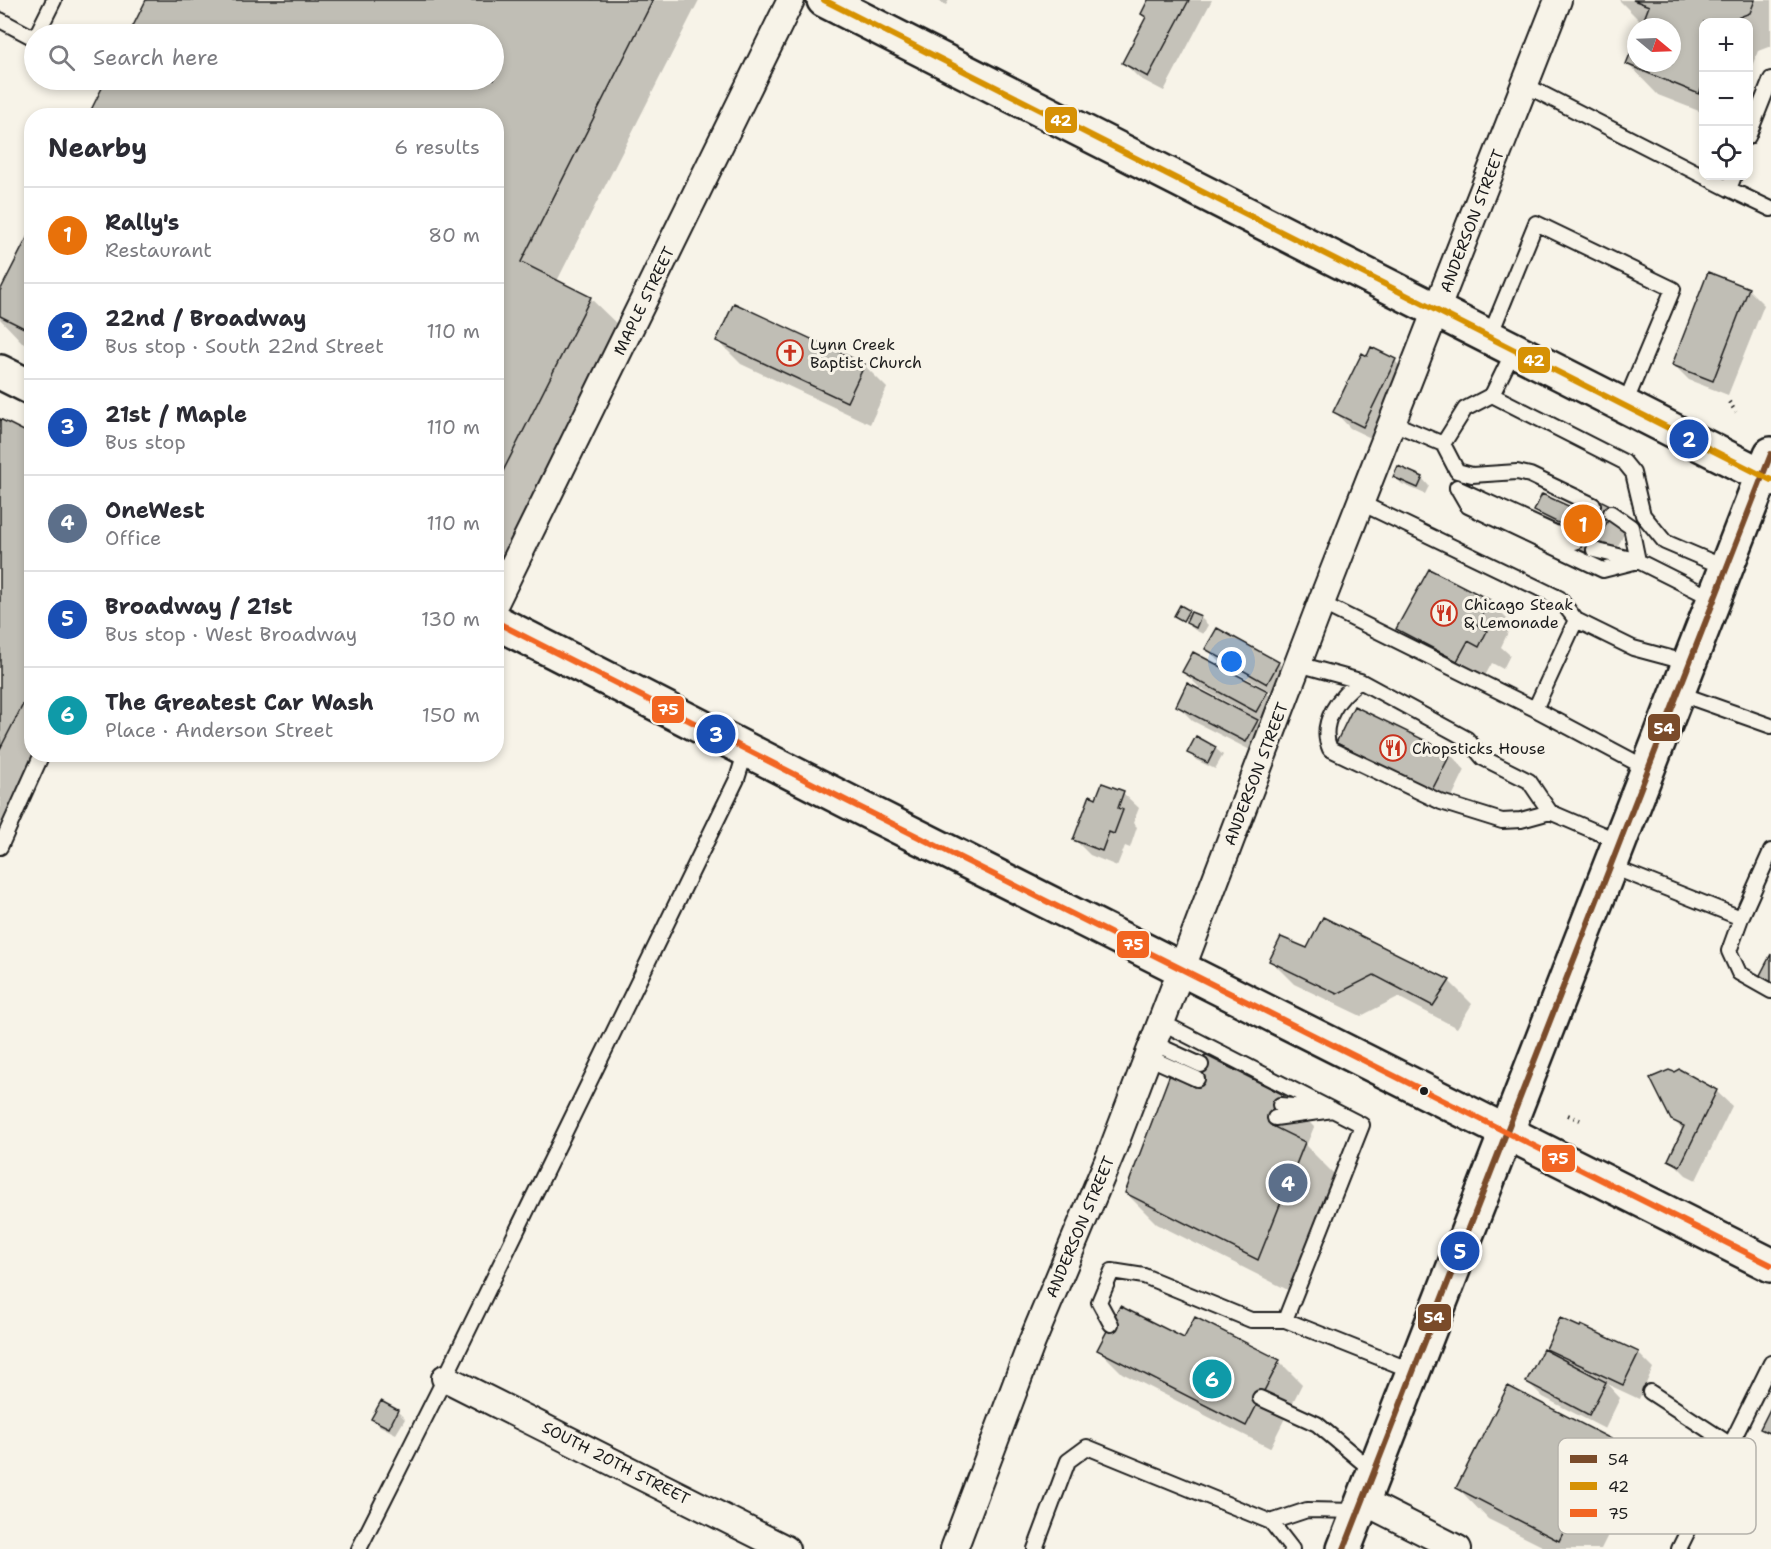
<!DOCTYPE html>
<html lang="en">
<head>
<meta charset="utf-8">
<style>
  body { margin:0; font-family:"Shantell Sans",sans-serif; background:#f2f2f3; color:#2b2b33 }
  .controls { position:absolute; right:18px; top:18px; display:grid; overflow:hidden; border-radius:12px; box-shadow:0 3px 9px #0003 }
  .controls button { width:54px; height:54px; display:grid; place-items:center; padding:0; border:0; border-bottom:2px solid #e1e1e2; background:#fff; color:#2b2b33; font:30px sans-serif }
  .compass { position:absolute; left:1627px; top:18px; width:54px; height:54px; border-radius:50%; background:#fff; box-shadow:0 3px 9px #0003; rotate:109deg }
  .you { position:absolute; left:1232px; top:662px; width:21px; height:21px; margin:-15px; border:4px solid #fff; border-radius:50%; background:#1a73e8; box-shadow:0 0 0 9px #1a73e833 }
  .badge { display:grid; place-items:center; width:39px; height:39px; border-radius:50%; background:#b45309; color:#fff; font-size:20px; font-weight:700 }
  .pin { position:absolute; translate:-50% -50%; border:3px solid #fff; box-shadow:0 2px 6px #0006 }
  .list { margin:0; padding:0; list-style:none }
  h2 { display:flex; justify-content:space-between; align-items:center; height:78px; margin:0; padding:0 24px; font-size:26px }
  h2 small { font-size:20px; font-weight:400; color:#7c7c81 }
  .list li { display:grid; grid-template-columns:39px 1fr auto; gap:18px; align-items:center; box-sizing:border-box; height:96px; padding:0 24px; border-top:2px solid #e1e1e2 }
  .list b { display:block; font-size:22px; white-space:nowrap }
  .list p { margin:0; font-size:20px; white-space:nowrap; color:#7c7c81 }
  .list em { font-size:20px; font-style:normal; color:#7c7c81 }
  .icon { flex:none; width:33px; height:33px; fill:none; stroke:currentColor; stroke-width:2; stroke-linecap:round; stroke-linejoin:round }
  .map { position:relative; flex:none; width:1771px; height:1549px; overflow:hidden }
  .search { position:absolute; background:#fff; box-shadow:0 3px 9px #0003; left:24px; top:24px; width:480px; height:66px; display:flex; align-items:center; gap:15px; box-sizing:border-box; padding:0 21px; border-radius:33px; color:#7c7c81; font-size:22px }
  .panel { position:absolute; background:#fff; box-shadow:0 3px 9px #0003; left:24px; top:108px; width:480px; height:654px; border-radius:24px }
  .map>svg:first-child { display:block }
  .shadow { fill:#0003 }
  .building { fill:#c0beb5; stroke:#1c1c1c; stroke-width:1.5 }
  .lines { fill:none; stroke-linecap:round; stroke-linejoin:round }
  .service-casing { stroke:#1c1c1c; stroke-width:18 }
  .minor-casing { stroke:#1c1c1c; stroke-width:30 }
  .tertiary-casing { stroke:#1c1c1c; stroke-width:38 }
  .primary-casing { stroke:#1c1c1c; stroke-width:38 }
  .path { stroke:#1c1c1c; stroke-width:4; stroke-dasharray:1.5 4.5; stroke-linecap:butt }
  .service { stroke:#f7f3e8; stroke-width:14 }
  .minor { stroke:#f7f3e8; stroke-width:26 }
  .tertiary { stroke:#f7f3e8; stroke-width:33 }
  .primary { stroke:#f7f3e8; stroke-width:33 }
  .bus-1-casing { stroke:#f7f3e8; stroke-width:10 }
  .bus-2-casing { stroke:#f7f3e8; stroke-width:10 }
  .bus-3-casing { stroke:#f7f3e8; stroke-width:10 }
  .bus-1 { stroke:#7a4b2a; stroke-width:6 }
  .bus-2 { stroke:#d69104; stroke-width:6 }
  .bus-3 { stroke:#f26522; stroke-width:6 }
  .bus-dot { fill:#1c1c1c; stroke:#f7f3e8; stroke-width:2 }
  .labels { text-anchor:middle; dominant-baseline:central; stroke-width:6; stroke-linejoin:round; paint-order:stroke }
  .street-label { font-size:16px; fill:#1c1c1c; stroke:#f7f3e8 }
  .poi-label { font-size:16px; fill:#1c1c1c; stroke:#f7f3e8; text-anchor:start }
  .key { fill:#f7f3e8; stroke:#b5b2ab; stroke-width:1.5 }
  .key-label { font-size:16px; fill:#1c1c1c }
  .line-badge { stroke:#f7f3e8; stroke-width:2 }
  .badge-label { font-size:16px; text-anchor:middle; font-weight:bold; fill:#fff }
</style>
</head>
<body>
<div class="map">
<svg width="1771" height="1549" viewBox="0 0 1771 1549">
  <rect width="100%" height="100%" fill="#f7f3e8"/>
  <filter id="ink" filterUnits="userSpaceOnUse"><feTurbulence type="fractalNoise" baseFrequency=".0167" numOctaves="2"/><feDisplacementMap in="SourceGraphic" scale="12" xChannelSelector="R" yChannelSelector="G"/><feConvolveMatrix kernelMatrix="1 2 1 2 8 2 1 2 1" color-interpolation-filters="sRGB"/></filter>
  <g filter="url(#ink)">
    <!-- shadow -->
    <path class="shadow" d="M148,0H699L557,281L590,298L621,328L496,576V116H90L108,80H494V34H130Z
      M937,0H949L946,5Z
      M1150,0H1212L1164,91L1139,78L1124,63L1147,18Z
      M1619,0H1771V46L1758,51L1748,76V22H1704V113L1658,95L1628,64L1636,43V63H1672V27H1642L1644,22L1639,20Z
      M32,231V346L22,342L0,319V294Z
      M1748,289L1764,305L1728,395L1689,380L1674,365Z
      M718,341L864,365L887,388L870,424L741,364Z
      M1367,358L1395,361L1410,376L1379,442L1350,428L1335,412Z
      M0,420L32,436V754H43L0,840Z
      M1395,477L1422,478L1429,486L1425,494L1402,484Z
      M1596,500L1629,523L1606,573L1536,511L1588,517Z
      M1489,601L1512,624L1501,647L1510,655L1503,669L1492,663L1481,683L1421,652L1398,628Z
      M1188,611L1200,617L1208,625L1203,634L1195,630L1176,615Z
      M1218,630L1278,663L1294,679L1283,698L1223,665L1207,649Z
      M1184,672L1267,693L1282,708L1272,727L1253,717L1272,737L1262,756L1193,721L1178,706L1231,707L1232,705L1199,687Z
      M1337,742L1450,754L1465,770L1448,805L1353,758Z
      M1215,748L1223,755L1215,769L1196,760L1189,752Z
      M1103,785L1123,793L1139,808L1133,823L1137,827L1130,848L1125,846L1117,866L1090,855L1075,840L1097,800Z
      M1308,950L1449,981L1472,1004L1457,1028L1398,997L1361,1016L1294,984L1271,961Z
      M1195,1089L1283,1096L1314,1127L1306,1146L1334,1174L1288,1290L1157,1224L1126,1193Z
      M1716,1091L1732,1106L1696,1180L1686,1175L1670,1159L1684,1131L1672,1119Z
      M1185,1340L1279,1361L1302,1384L1270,1448L1122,1373L1099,1350Z
      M1548,1348L1638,1353L1653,1368L1639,1399L1607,1384L1620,1398L1605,1429L1543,1397L1528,1382L1557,1357Z
      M381,1403L397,1411L405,1419L396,1434L380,1426L373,1419Z
      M1624,1447L1655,1477L1636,1514L1622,1507L1601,1549H1548L1488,1519L1458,1488Z"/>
    <!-- building -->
    <path class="building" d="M146,0H653L521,262L591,297L496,485V116H88L106,80H494V34H129Z
      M1148,0H1189L1148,77L1122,63L1146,17L1141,14Z
      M1633,0H1755L1750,13L1727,22H1704V83L1699,94L1626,64L1636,39V63H1672V27H1641L1649,6Z
      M32,228V332L0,316V291Z
      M1708,272L1749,288L1713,381L1672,365Z
      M734,303L865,364L847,402L716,341Z
      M1371,347L1396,359L1363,427L1333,412L1362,353L1367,356Z
      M0,419L32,435V687L0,749Z
      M1398,466L1423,477L1418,488L1393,477Z
      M1542,494L1588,515L1596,498L1614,507L1590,559L1571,550L1579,533L1534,511Z
      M1429,569L1490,600L1477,625L1487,631L1479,647L1468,641L1457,661L1396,629Z
      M1180,605L1189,610L1183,621L1174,616Z
      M1191,612L1201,616L1196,628L1186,623Z
      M1217,628L1279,662L1267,684L1205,649Z
      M1193,652L1268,691L1256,712L1182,672Z
      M1187,683L1258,720L1246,742L1176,706Z
      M1354,706L1451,753L1432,790L1336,743Z
      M1196,736L1216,747L1208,763L1187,753Z
      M1102,783L1124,791L1118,808L1123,810L1114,834L1109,832L1102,851L1073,840L1090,795L1096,798Z
      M1323,917L1450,980L1433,1006L1374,975L1337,994L1269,961L1281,937L1307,948Z
      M1771,954V988L1757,981Z
      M1205,1055L1284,1095L1272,1126L1305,1142L1258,1260L1125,1193L1170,1074L1194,1087Z
      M1679,1069L1717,1090L1680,1166L1668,1160L1684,1126L1671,1120L1650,1078L1669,1070L1674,1072Z
      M1120,1306L1184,1338L1195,1317L1280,1360L1246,1426L1097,1350Z
      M1560,1318L1580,1327L1581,1325L1639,1352L1623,1385L1546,1349Z
      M1543,1349L1606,1382L1589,1415L1526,1382Z
      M1508,1386L1625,1446L1605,1485L1591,1477L1559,1541L1456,1488Z
      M381,1401L398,1410L389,1428L371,1419Z
      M1771,1407V1434L1760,1429Z"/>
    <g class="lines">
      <!-- service casing -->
      <g class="service-casing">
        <path id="service" d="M0,20L34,38
          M37,34L54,0
          M1525,85L1729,189
          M1748,137L1771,79
          M1734,176L1729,189L1771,209
          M1489,338L1536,223L1673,289L1624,406
          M1514,350L1492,395L1465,409L1443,444L1457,471L1472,475L1517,472L1530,475L1593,505
          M1492,395L1624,462L1633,473L1643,515L1665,542L1726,568
          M1393,423L1443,444
          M1457,487L1468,506L1603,570L1638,561
          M1457,488L1575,542
          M1361,503L1559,598L1576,620
          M1611,513L1631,527L1638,561L1714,599
          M1594,550L1635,560
          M1321,603L1535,709
          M1298,664L1360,681L1467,739L1483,758L1529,781L1550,812L1620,842
          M1360,681C1339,696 1318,723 1330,749L1441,802L1502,821L1521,820L1550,812
          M1678,693L1771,726
          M1648,769L1535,709L1576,620L1633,648L1689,663
          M0,847L42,754
          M1610,866L1741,918L1771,851
          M1741,918L1729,951L1739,973L1771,991
          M1161,1022L1362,1125L1285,1320L1413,1371
          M1153,1043L1201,1065
          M1148,1057L1197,1079
          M1280,1105L1307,1107
          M1275,1118L1333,1110
          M1111,1324L1099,1302L1112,1271L1144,1276L1251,1320H1285
          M1650,1392L1731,1445
          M1260,1398L1317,1424L1373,1471
          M1271,1522L1307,1510L1357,1511
          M359,1549L445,1378L737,779L746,750
          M1035,1549L1068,1461L1087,1447L1271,1522L1292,1549
          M1679,1549L1771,1363"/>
      </g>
      <!-- minor casing -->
      <g class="minor-casing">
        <path id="minor" d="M496,601L791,0
          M445,1378L786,1549
          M1363,1501L1458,1549
          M954,1549L1032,1342L1112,1151L1321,603L1558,0"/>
      </g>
      <!-- tertiary casing -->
      <g class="tertiary-casing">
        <path id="tertiary" d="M1762,476L1771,454"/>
      </g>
      <!-- primary casing -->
      <g class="primary-casing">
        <path id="primary" d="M824,0L1771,480
          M0,372L32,388
          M496,622L849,802L1771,1265
          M1344,1549L1762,476"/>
      </g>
      <!-- path -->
      <path class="path" d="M1729,402L1736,412
        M1568,1115L1580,1120"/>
      <!-- service -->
      <use href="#service" class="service"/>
      <!-- minor -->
      <use href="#minor" class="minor"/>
      <!-- tertiary -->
      <use href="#tertiary" class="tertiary"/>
      <!-- primary -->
      <use href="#primary" class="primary"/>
      <!-- bus-1 casing -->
      <g class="bus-1-casing">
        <path id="bus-1" d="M1344,1549L1771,454"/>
      </g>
      <!-- bus-2 casing -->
      <g class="bus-2-casing">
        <path id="bus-2" d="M824,0L1771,480"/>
      </g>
      <!-- bus-3 casing -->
      <g class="bus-3-casing">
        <path id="bus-3" d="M496,622L849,802L1771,1265"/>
      </g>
      <!-- bus-1 -->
      <use href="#bus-1" class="bus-1"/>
      <!-- bus-2 -->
      <use href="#bus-2" class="bus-2"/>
      <!-- bus-3 -->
      <use href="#bus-3" class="bus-3"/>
    </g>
  </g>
  <!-- icons -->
  <defs>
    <g id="church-ring" transform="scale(1.35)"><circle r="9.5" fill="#f7f3e8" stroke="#c8321e" stroke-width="1.5"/><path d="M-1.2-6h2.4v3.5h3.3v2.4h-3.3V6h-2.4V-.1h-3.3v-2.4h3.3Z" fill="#c8321e"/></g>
    <g id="restaurant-ring" transform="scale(1.35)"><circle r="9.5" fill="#f7f3e8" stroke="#c8321e" stroke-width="1.5"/><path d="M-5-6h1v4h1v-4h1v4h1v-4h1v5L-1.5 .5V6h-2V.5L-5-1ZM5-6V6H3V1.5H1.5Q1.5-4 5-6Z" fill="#c8321e"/></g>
  </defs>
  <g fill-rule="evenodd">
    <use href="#church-ring" x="790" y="353"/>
    <use href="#restaurant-ring" x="1444" y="613"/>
    <use href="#restaurant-ring" x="1393" y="748"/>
  </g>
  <!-- markers -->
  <circle class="bus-dot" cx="1424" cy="1091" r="5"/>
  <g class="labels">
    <!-- street labels -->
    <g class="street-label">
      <text transform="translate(1472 221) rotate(-69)">ANDERSON STREET</text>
      <text transform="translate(644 301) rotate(-64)">MAPLE STREET</text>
      <text transform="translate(1256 774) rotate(-69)">ANDERSON STREET</text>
      <text transform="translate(1080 1227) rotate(-67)">ANDERSON STREET</text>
      <text transform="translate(616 1463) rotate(27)">SOUTH 20TH STREET</text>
    </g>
    <!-- poi labels -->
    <g class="poi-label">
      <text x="810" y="344">Lynn Creek<tspan x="810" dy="18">Baptist Church</tspan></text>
      <text x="1464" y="604">Chicago Steak<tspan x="1464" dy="18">&amp; Lemonade</tspan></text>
      <text x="1412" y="748">Chopsticks House</text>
    </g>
  </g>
  <!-- legend -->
  <rect x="1558" y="1438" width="198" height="96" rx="9" class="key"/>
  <rect x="1570" y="1455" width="27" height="8" fill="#7a4b2a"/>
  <rect x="1570" y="1482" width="27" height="8" fill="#d69104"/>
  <rect x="1570" y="1509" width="27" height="8" fill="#f26522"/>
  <g class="key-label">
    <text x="1608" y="1465">54</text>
    <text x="1608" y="1492">42</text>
    <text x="1608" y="1519">75</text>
  </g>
  <g class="line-badge">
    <rect x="1044" y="106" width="34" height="28" rx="6" fill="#d69104"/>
    <rect x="1517" y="346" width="34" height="28" rx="6" fill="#d69104"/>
    <rect x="651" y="695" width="34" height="29" rx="6" fill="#f26522"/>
    <rect x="1647" y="713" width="34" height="29" rx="6" fill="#7a4b2a"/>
    <rect x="1116" y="930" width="34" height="29" rx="6" fill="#f26522"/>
    <rect x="1541" y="1144" width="35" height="29" rx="6" fill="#f26522"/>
    <rect x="1417" y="1303" width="35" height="29" rx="6" fill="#7a4b2a"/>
  </g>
  <g class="badge-label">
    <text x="1061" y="126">42</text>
    <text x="1534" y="366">42</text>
    <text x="668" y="715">75</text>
    <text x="1664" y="734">54</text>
    <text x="1133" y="950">75</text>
    <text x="1558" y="1164">75</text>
    <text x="1434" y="1323">54</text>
  </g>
</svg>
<div class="controls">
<button>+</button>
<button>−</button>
<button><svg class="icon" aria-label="locate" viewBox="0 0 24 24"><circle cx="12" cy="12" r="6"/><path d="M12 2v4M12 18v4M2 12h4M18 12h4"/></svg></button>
</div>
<svg class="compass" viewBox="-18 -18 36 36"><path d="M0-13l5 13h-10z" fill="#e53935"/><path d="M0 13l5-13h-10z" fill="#7c7c81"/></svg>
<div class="you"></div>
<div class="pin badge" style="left:1583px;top:524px;background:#e8710a">1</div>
<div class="pin badge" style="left:1689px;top:439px;background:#1a4fb4">2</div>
<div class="pin badge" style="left:716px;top:734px;background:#1a4fb4">3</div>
<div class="pin badge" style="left:1288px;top:1183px;background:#5c6f8a">4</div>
<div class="pin badge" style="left:1460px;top:1251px;background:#1a4fb4">5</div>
<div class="pin badge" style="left:1212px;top:1379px;background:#0f9aa8">6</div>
<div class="search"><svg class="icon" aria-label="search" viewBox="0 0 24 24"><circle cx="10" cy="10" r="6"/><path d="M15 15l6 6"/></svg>Search here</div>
<section class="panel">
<h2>Nearby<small>6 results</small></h2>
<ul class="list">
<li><span class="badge" style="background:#e8710a">1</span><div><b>Rally's</b><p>Restaurant</p></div><em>80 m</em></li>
<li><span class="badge" style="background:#1a4fb4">2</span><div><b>22nd / Broadway</b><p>Bus stop · South 22nd Street</p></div><em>110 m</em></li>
<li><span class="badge" style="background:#1a4fb4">3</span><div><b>21st / Maple</b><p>Bus stop</p></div><em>110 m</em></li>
<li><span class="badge" style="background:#5c6f8a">4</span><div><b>OneWest</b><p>Office</p></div><em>110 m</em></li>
<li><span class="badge" style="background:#1a4fb4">5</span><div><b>Broadway / 21st</b><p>Bus stop · West Broadway</p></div><em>130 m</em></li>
<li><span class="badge" style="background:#0f9aa8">6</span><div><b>The Greatest Car Wash</b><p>Place · Anderson Street</p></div><em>150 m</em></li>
</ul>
</section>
</div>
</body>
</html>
